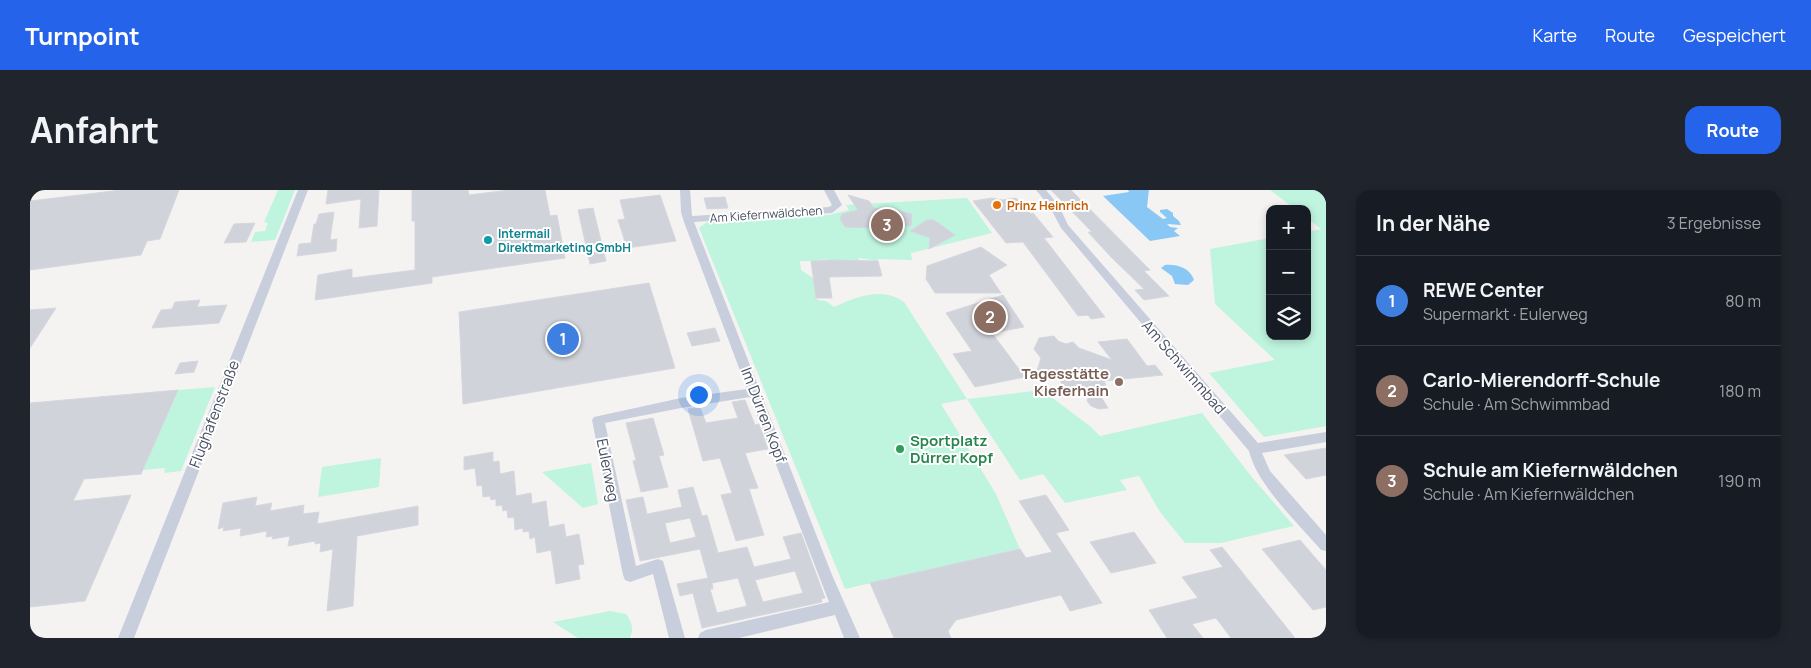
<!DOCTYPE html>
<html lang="de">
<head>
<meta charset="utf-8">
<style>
  body { margin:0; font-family:Manrope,sans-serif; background:#20242c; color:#f1f3f6 }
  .controls { position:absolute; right:15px; top:15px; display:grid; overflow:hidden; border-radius:10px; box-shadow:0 2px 8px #0003 }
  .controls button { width:45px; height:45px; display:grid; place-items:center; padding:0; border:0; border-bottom:1px solid #363941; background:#171b24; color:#f1f3f6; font:25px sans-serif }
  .you { position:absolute; left:668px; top:204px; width:18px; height:18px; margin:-12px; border:4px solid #fff; border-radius:50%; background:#1a73e8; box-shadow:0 0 0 8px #1a73e833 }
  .badge { display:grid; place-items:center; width:32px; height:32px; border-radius:50%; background:#2563eb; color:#fff; font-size:16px; font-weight:700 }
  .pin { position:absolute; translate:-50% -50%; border:2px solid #fff; box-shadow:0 1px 5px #0006 }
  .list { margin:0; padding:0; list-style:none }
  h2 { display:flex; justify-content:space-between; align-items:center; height:65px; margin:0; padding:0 20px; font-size:21px }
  h2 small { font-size:16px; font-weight:400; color:#9ea1a6 }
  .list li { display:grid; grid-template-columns:32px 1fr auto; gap:15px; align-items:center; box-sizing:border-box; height:90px; padding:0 20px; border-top:1px solid #363941 }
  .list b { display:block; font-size:19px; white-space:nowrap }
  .list p { margin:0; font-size:16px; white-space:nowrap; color:#9ea1a6 }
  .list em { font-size:16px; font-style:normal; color:#9ea1a6 }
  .icon { flex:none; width:28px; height:28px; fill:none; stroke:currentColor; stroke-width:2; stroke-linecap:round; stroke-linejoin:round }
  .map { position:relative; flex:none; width:1296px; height:448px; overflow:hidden; border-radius:15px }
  header { display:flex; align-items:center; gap:30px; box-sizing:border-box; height:70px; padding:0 25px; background:#2563eb; color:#fff }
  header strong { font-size:24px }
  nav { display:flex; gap:28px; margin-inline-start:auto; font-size:18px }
  .intro { display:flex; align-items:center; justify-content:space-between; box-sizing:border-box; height:120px; padding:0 30px }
  h1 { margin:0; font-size:35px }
  .button { padding:12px 22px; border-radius:15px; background:#2563eb; color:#fff; font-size:18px; font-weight:700 }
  main { display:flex; gap:30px; padding:0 30px }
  aside { flex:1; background:#171b24; border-radius:15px; box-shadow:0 2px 8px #0003 }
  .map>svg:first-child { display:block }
  .green { fill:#bff4de }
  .water { fill:#89c8f4 }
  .building { fill:#d1d3da; stroke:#d6d7de; fill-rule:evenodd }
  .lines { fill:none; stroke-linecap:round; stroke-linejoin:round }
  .street { fill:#c8cedb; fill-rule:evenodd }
  .food-dot { fill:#e8710a; stroke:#fff; stroke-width:2 }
  .culture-dot { fill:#0f9aa8; stroke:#fff; stroke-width:2 }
  .education-dot { fill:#8d6e63; stroke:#fff; stroke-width:2 }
  .leisure-dot { fill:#2e9e5b; stroke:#fff; stroke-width:2 }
  .labels { text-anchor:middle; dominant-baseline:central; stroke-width:4; stroke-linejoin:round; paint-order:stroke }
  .far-food-label { font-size:12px; font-weight:bold; fill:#c56008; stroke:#fff; text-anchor:start }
  .far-street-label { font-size:12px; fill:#485062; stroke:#fff }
  .far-culture-label { font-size:12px; font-weight:bold; fill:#0d838f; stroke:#fff; text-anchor:start }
  .street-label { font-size:15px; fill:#485062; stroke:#fff }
  .education-label { font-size:15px; font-weight:bold; fill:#785e54; stroke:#fff; text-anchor:end }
  .leisure-label { font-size:15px; font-weight:bold; fill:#27864d; stroke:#fff; text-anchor:start }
</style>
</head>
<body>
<header>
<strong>Turnpoint</strong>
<nav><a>Karte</a><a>Route</a><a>Gespeichert</a></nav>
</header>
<div class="intro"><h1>Anfahrt</h1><a class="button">Route</a></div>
<main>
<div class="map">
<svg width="1296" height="448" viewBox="0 0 1296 448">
  <rect width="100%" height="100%" fill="#f5f3f2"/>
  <!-- green -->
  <path class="green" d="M248,0H265L245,50L221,52L225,42L235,41L238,33L234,32Z
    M1240,0H1296V236L1234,247L1179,183L1245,170L1185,114L1180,59L1240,48V146H1277V42L1291,39L1277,28V19H1265Z
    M937,8L962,43L881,63L882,70L848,69V71L829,68V70L797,72V69H791V71H770L771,80L783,88L787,110L796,111L804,117C825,107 852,96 874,112L937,209L1012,200L1061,237L1070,246L1172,223L1221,286L1264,336L1191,353H1155L1130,322L1109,286L1090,290L1097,300L1035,313L1013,284L990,290L937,209L911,214L966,304L990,359L815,399L669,38L677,32L799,25L819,20L816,15Z
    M185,197L151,281L134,283L135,278L113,280L148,200Z
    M351,268L349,297L288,307L292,277Z
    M561,273L568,314L553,318L512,282Z
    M580,421L596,424C602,432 604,439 600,448H548L523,432Z"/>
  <!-- water -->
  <path class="water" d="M1098,0H1119L1117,17L1133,29L1137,28L1130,22V20L1137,19L1143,23V26L1149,31L1151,35L1137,34L1140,37L1148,38L1144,41L1150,46L1120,51L1073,6L1099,2Z
    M1135,75C1147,74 1160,78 1164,90L1158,95L1145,94L1142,86L1131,78Z"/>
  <!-- building -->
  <path class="building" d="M91,0H149L130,49L117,51L111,65L0,80V11Z
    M298,0H349L347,36L329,38L331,9L296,14Z
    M382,0H438L439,5L479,0H515L520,26L527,25L535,68L402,87V93L285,110L288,85L322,79V88L385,80V31H382Z
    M1021,0H1041L1120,80L1114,81L1139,106L1114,110L1105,100L1114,99L1081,67L1058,42H1062Z
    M630,5L646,51L597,58L588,30L595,29L590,10Z
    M818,5L839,11L844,18L866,20L882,24L881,36L855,33L841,38L815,37L810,29L812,24L828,20Z
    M695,7L698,18L677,19L674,8Z
    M962,8L972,10L986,8L1001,24L1003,23L1023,47L1014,48L1075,127L1061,129L1058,125L1048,126L993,52L976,53L943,11Z
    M563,18L576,71L560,74L548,20Z
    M304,22L300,50L307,49L306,61L267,66L269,54L281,53L284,34H286L289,24Z
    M897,30H904L925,45L899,59L900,48L880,41Z
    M225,33L216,52L194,53L204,34Z
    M951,57L977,75L959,85L971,103H905L896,89L897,76Z
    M791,70L848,71L852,86L799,87L802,108H786L781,71H791Z
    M619,93L645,178L433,214L429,122Z
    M973,105L994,137L962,143L995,187L945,197L923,164L942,161L916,123Z
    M170,110L167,117L197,115L189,133L122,138L131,120L142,119L145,112Z
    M26,118L0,158V120Z
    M685,138L690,151L662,156L657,143Z
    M1024,146L1028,151L1036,154L1043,152L1049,158L1082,170L1068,152L1097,149L1117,176L1125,175L1133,185L1074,191L1076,195L1065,197L1078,218L1069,219L1061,216L1057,211L1059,205L1033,195L1028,188L1007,181L1011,168L1004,159L1009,148Z
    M168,171L164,182L145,184L150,173Z
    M148,200L111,284L54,289L43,311L101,305L55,411L0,417V213Z
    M715,210L725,235L729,234L738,259L715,263L728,298L719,299L734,345L706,351L691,305L702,303L690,268L673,271L658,219L670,217L676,233L708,228L702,212Z
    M623,228L634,265L629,266L638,297L611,302L603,271L606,270L596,233Z
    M1296,258V285L1276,289L1254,265Z
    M463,262V272L469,271L470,284L484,281L486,306L501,303L502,314L516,311L519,337L534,334L536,347L549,344L554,374L548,375L550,389L526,394L521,360L507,363L505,347L500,349L499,341L493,342V338L485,340L484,327L478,328L477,320L473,321L472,315L466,316V309L461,310L460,306L453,307L452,295L447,296L445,278L434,280V267Z
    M663,297L672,326L677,325L688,363L717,357L724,377L761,369L753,347L771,343L795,408L791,409L792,412L672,438L663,403L650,406L647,394L678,388L670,359L610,371L596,310L613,307L617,324L652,317L648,300ZM660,328L666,347L640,353L635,333ZM765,381L773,403L733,412L725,390ZM708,388L717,416L687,423L680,399H683L682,393Z
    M1016,305L1039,340L1026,343L1072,413L1040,421L1031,405L926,430L918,441L921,448H864L840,393L990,359L996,368L1022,362L989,311Z
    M227,307L225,316L242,313L240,321L274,315L273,324L289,322L287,334L388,316V335L327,346L323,416L297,421L303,359L290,362L291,353L285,354V351L258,356L260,346L242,349L243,346L236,347L237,341L210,346L211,338L193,341L194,337L188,339L193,313Z
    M1104,342L1126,373L1081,383L1060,352Z
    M1270,350L1296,380V417L1283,420L1232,359Z
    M1192,357L1265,448H1201L1186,428L1162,434L1173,448H1137L1119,420L1168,408L1152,387L1193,377L1180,360Z"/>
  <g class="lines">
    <!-- street -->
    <path class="street" d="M268,0H278L104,448H88Z
      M650,0H660L662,26L799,17L802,15L794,0H804L812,15L802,23L664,32L802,385L830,448H814L805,425L709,448H668L670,443L676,440L799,412L720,207L651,218L575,233L606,376L628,369L633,371L655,448H639L623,384L600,392L595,390L593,385L562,230L564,227L651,208L717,199L654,32L651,22Z
      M1006,0H1016L1029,16L1038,35L1228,253L1296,242V252L1232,263L1240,281L1296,345V361L1291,360C1268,333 1227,295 1219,261L1031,38L1020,17Z"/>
  </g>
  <!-- markers -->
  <circle class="food-dot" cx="967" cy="15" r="5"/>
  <circle class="culture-dot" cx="458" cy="50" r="5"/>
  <circle class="education-dot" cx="1089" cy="192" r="5"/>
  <circle class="leisure-dot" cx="870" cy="259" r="5"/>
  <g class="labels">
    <!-- far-food labels -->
    <g class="far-food-label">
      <text x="977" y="15">Prinz Heinrich</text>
    </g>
    <!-- far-street labels -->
    <g class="far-street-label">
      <text transform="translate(736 24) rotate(-4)">Am Kiefernwäldchen</text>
    </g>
    <!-- far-culture labels -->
    <g class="far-culture-label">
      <text x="468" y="43">Intermail<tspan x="468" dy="14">Direktmarketing GmbH</tspan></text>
    </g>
    <!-- street labels -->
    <g class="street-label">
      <text transform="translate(1154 177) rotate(49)">Am Schwimmbad</text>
      <text transform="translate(184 224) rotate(-69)">Flughafenstraße</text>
      <text transform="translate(734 225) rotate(69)">Im Dürren Kopf</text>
      <text transform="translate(578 280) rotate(79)">Eulerweg</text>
    </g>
    <!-- education labels -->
    <g class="education-label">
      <text x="1079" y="183">Tagesstätte<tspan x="1079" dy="17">Kieferhain</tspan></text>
    </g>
    <!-- leisure labels -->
    <g class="leisure-label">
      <text x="880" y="250">Sportplatz<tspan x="880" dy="17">Dürrer Kopf</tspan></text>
    </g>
  </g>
</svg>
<div class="controls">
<button>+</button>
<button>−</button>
<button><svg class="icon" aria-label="layers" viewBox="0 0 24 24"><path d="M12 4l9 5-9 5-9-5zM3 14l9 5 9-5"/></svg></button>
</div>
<div class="you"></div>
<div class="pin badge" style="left:533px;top:149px;background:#3f7fe0">1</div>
<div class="pin badge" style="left:960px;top:127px;background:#8d6e63">2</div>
<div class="pin badge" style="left:857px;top:35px;background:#8d6e63">3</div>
</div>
<aside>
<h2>In der Nähe<small>3 Ergebnisse</small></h2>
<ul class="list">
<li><span class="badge" style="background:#3f7fe0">1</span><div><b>REWE Center</b><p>Supermarkt · Eulerweg</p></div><em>80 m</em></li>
<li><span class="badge" style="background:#8d6e63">2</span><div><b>Carlo-Mierendorff-Schule</b><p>Schule · Am Schwimmbad</p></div><em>180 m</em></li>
<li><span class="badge" style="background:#8d6e63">3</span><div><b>Schule am Kiefernwäldchen</b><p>Schule · Am Kiefernwäldchen</p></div><em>190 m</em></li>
</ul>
</aside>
</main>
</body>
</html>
